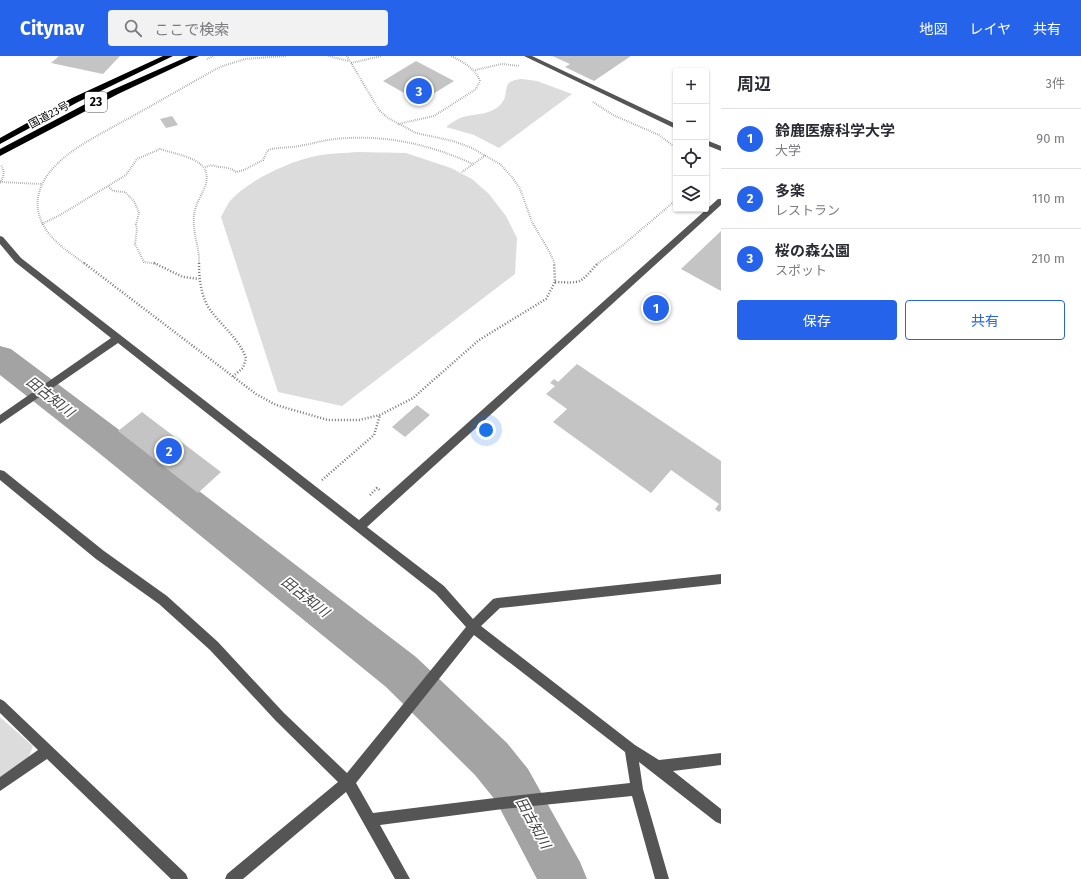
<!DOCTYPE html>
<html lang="ja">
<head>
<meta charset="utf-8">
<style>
  body { margin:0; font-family:"Fira Sans","Noto Sans JP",sans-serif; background:#f2f2f3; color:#2b2b33 }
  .controls { position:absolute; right:12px; top:12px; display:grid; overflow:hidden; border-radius:4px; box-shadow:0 1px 3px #0004 }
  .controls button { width:36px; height:36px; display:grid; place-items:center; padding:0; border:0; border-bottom:1px solid #e1e1e2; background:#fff; color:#2b2b33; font:20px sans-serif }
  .you { position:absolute; left:486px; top:374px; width:14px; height:14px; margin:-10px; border:3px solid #fff; border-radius:50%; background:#1a73e8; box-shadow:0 0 0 6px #1a73e833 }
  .badge { display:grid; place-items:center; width:26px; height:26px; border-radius:50%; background:#2563eb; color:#fff; font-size:13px; font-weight:700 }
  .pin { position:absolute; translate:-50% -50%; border:2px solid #fff; box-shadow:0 1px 4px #0006 }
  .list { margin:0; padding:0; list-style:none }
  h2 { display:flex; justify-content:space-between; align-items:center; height:52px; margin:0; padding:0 16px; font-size:17px }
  h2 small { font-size:13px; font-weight:400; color:#7c7c81 }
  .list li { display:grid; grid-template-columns:26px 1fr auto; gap:12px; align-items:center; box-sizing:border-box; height:60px; padding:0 16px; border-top:1px solid #e1e1e2 }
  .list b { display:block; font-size:15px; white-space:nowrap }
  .list p { margin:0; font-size:13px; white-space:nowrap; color:#7c7c81 }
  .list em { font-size:13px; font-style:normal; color:#7c7c81 }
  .actions { display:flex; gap:8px; padding:12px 16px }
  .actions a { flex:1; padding:9px 0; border:1px solid #2563eb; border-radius:4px; text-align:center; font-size:14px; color:#2563eb }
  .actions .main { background:#2563eb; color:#fff }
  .icon { flex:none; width:22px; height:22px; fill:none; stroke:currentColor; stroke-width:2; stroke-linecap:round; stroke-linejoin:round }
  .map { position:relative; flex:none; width:721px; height:823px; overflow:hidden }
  header { display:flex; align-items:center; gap:24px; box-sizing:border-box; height:56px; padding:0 20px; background:#2563eb; color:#fff }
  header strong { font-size:19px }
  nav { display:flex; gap:22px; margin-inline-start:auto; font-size:14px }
  .search { width:280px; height:36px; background:#f2f2f3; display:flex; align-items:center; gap:10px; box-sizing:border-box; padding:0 14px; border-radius:4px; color:#7c7c81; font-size:15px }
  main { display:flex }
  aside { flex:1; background:#fff }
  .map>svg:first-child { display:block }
  .green { fill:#dcdcdc }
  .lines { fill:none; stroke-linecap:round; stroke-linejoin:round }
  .river { fill:#a3a3a3; fill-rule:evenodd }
  .building { fill:#c4c4c4 }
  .path-far1 { stroke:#777; stroke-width:2; stroke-dasharray:0.5 1.5; stroke-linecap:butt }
  .path { stroke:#777; stroke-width:2.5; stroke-dasharray:1 2; stroke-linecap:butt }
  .minor { fill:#555; fill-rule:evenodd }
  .highway { fill:#000; fill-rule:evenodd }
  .labels { text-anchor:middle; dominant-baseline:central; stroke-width:3.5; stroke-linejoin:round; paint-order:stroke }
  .far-street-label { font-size:11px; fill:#000; stroke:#fff }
  .shield { fill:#fff; stroke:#4c4c4c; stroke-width:1 }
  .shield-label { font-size:12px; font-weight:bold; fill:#000 }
  .water-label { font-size:14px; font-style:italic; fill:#444; stroke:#fff }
</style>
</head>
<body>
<header>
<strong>Citynav</strong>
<div class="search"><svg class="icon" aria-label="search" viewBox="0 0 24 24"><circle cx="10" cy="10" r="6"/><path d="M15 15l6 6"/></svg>ここで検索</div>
<nav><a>地図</a><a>レイヤ</a><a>共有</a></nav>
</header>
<main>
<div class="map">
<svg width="721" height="823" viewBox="0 0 721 823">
  <rect width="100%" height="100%" fill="#fff"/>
  <!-- green -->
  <path class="green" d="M522,23L537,25L572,38L499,92L474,79L446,71C451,67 457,63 463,61C474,58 489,59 499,50C513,38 497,25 522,23Z
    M359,96L406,97L451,112L472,123L489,138L506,160L517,182L515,218L342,350L278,336L221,161C224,156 226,150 230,145C247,125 290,105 316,100C331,97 345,97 359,96Z
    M0,661L33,690L29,701L0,721Z"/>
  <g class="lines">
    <!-- river -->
    <path class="river" d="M0,290L11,293L118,373L416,601L507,687L528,713L580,806L587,823H537L496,745L475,719L386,631L94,393L0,319Z"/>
  </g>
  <!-- building -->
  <path class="building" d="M59,0H120L103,18L51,7Z
    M552,0H631L594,25L565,11L570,8Z
    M416,5L454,25L420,46L383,25Z
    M172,60L178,69L166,72L160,63Z
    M721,175V235L681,213Z
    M577,308L721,405V454L719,456L715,453L719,448L671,414L651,437L553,366L567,353L546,338L555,330L550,327L554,323L558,326Z
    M417,349L430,359L405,381L392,371Z
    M142,356L221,416L198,437L118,375Z"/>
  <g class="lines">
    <!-- path-far1 -->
    <path class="path-far1" d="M328,0L349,5
      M347,0L379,54L388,62L416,77L453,85L472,92L500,108L512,121L520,133L532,166L549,195L555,208
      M207,3L214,0
      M351,7L382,0
      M475,14L502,8L520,10
      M593,46L613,59L659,79L676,92
      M398,68L434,60L476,33L480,25C475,12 463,6 451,0
      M205,111L212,109C221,113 227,109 236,116L244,114L263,104L268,94L272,93C281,91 290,92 299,90C312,88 323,84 336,83C384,78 429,88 473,108
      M462,116L486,99
      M0,126L41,128
      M0,127C4,120 5,116 1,109
      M42,168L60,159L108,130
      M85,208C68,195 45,182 39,158C34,140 43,122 56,109C75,90 99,79 122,66C155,48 187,29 220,11L245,3L286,0
      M158,208L144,206L135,188L137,173L136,168L139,157L134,145L125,136L113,135L108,130L126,119L137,103L160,93C181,100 217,103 204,133C200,142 195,150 194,159C192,176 200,192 199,208
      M597,208L623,189L676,144"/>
    <!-- path -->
    <path class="path" d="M84,207L256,338L276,349L328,364H359L380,359L413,342L479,284L546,243L555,226L554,207
      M154,207L183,221L199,223
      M199,207C199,223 201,242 211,255C223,271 239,283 246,302L243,312L232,321
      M555,226C583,227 579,228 598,207
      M322,424L374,379L380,359
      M370,439L377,432L380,434"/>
    <!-- minor -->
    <path class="minor" d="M524,0H532L676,68V73Z
      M706,84L721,90V95L706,89Z
      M718,143H721V149L367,471L444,530L473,563L493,543L497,542L721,518V528L500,552L481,570L635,689L659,704L721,697V709L673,715L721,753V768L716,766L639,706L643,733L669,823H655L632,740L503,753L380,769L410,823H395L346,736L243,823H225L227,818L338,726L276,665L210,594L159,548L96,503L0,424V414L4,415L104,495L167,540L218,586L284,657L347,717L466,571L436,538L118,287L0,368V359L111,282L15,206L0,188V180L3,181L21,202L359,464ZM474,579L625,696L630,727L503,741L373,757L356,727Z
      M0,643L4,645L186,818L188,823H171L47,703L0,735V721L38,694L0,657Z"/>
    <!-- highway -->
    <path class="highway" d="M163,0H173L78,46L0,88V82L72,42Z
      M189,0H199L118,38L0,100V93L112,34Z"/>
  </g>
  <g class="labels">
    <!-- far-street labels -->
    <g class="far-street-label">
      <text transform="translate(49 59) rotate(-28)">国道23号</text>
    </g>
    <!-- shield labels -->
    <rect class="shield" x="85" y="36" width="22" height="20" rx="3"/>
    <g class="shield-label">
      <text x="96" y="46">23</text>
    </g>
    <!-- water labels -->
    <g class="water-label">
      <text transform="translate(50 341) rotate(38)">田古知川</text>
      <text transform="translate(305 541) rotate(38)">田古知川</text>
      <text transform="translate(533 767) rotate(61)">田古知川</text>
    </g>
  </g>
</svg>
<div class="controls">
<button>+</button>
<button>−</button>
<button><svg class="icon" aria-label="locate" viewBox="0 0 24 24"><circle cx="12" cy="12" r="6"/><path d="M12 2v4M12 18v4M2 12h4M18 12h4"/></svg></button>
<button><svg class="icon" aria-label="layers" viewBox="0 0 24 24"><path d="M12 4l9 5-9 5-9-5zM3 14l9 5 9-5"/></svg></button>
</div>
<div class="you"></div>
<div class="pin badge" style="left:656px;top:252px">1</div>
<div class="pin badge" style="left:169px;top:395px">2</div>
<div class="pin badge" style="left:419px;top:35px">3</div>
</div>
<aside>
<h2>周辺<small>3件</small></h2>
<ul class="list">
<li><span class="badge">1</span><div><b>鈴鹿医療科学大学</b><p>大学</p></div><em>90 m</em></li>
<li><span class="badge">2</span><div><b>多楽</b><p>レストラン</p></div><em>110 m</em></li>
<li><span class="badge">3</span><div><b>桜の森公園</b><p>スポット</p></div><em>210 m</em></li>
</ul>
<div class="actions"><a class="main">保存</a><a>共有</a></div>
</aside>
</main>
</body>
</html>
